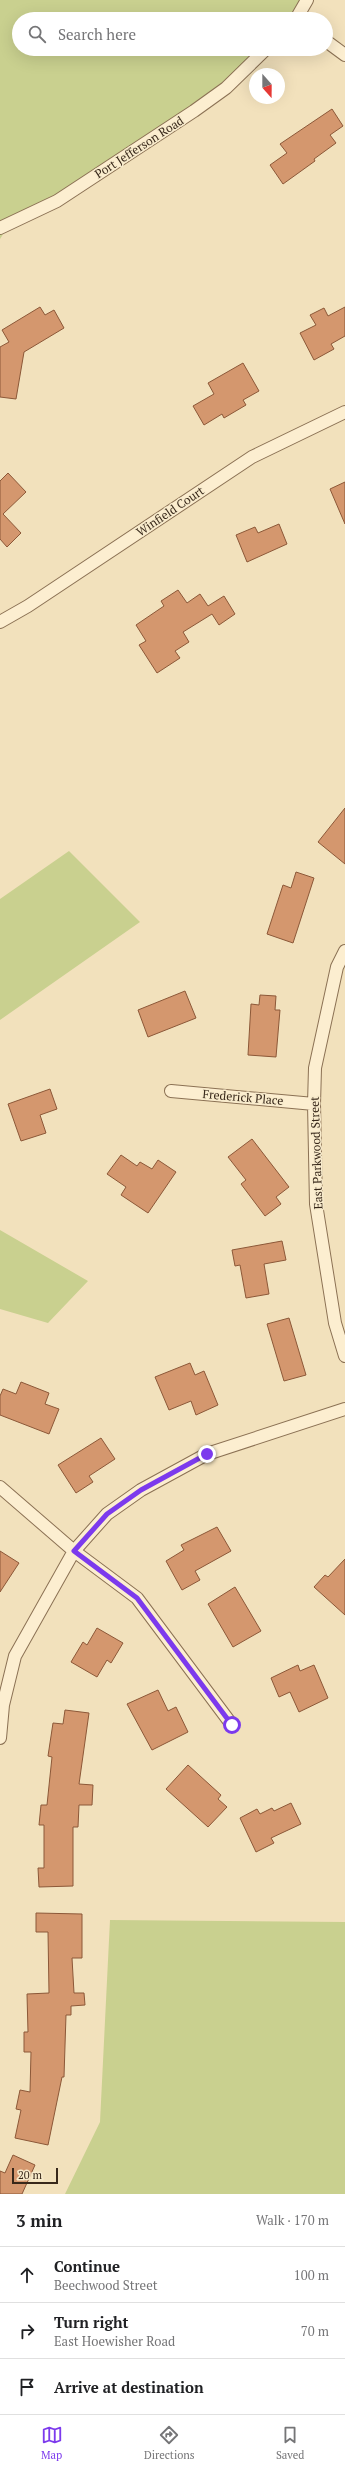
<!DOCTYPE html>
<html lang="en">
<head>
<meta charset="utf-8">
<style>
  body { margin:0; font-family:"PT Serif",serif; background:#f6f6f6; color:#202124 }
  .compass { position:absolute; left:249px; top:68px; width:36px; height:36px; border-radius:50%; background:#fff; box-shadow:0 4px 16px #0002; rotate:159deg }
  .scale { position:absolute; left:12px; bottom:10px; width:46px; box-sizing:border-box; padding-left:4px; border:2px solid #38281a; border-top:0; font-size:11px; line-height:14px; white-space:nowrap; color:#38281a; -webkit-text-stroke:3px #f8ebcc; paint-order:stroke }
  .stop { position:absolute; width:12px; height:12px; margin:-9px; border:3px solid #7c3aed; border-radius:50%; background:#fff }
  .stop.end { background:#7c3aed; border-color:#fff; box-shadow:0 1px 4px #0008 }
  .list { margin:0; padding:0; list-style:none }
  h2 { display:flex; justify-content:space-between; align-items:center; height:52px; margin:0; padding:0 16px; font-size:17px }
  h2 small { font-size:13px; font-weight:400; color:#757577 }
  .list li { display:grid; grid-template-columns:26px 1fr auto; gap:12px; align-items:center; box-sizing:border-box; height:56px; padding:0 16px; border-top:1px solid #e0e0e0 }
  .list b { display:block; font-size:15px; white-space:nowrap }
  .list p { margin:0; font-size:13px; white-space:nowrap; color:#757577 }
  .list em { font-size:13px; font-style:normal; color:#757577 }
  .icon { flex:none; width:22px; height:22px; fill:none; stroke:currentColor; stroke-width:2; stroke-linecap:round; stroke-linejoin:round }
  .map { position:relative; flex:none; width:345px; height:2194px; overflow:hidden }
  .search { position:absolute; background:#fff; box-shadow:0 4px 16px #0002; left:12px; right:12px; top:12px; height:44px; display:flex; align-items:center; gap:10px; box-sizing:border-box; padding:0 14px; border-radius:22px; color:#757577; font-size:15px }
  .sheet { height:220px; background:#fff }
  nav { display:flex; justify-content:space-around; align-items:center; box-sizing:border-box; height:56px; border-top:1px solid #e0e0e0; background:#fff; font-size:11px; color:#757577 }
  nav a { display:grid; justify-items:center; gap:2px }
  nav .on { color:#7c3aed }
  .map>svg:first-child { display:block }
  .green { fill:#c9d08f }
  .building { fill:#d4976e; stroke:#8c5838 }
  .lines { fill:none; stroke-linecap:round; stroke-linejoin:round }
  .street-casing { stroke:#8b7154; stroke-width:14 }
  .street { stroke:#fceed0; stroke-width:12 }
  .route { stroke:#7c3aed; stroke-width:5 }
  .labels { text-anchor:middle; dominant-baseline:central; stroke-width:3; stroke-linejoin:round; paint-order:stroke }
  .street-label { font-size:12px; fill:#38281a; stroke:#f8ebcc }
</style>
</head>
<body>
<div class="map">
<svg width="345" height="2194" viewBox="0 0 345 2194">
  <rect width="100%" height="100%" fill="#f2e1bc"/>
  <!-- green -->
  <path class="green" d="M0,0H307L296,19H19V49H266L194,111L10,223L0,239Z
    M69,851L140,922L0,1020V899Z
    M0,1230L88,1281L48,1323L0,1309Z
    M110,1920L345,1922V2194H65L100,2122Z"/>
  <!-- building -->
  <path class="building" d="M332,109L343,126L330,135L336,143L314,159L315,161L283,184L270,165L287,153L280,144Z
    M40,307L45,315L54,310L64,328L24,352L16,399L0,397V347L9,342L2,330Z
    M345,307V336L331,344L334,349L314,360L300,333L316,325L310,315L324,308L328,316Z
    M243,363L259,391L243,400L246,405L224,418L222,414L204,425L193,406L214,394L208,383Z
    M8,473L26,492L3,514L21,533L7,547L0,539V481Z
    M345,482V524L330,489Z
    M279,524L287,544L247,562L236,535L255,527L258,533Z
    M178,590L187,603L200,594L208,606L224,596L235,614L219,625L212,614L183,632L189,642L175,651L180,658L157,673L139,645L146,641L136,625L164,606L161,601Z
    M345,808V864L318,842Z
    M296,872L314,878L293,943L267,934L283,885L291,888Z
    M185,991L196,1018L148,1037L138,1010Z
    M260,995L276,996L275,1010H280L276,1057L248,1055L251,1004L259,1005Z
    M50,1089L57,1109L40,1115L46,1133L21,1141L8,1104Z
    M252,1139L289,1187L276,1197L281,1204L265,1216L241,1184L246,1180L228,1157Z
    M121,1155L137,1166L140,1162L152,1169L158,1160L176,1172L148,1213L121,1195L126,1187L107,1174Z
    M282,1241L286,1260L264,1264L269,1294L246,1298L240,1265L235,1266L232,1250Z
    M289,1318L306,1375L284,1381L267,1324Z
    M190,1363L195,1375L204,1371L218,1405L196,1415L191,1401L169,1410L155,1377Z
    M21,1382L49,1393L45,1404L59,1409L49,1434L0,1415V1396L3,1389L16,1394Z
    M101,1438L115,1459L89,1476L93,1482L76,1493L58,1465Z
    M217,1527L231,1551L195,1571L200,1580L182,1590L166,1561L184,1550L181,1545Z
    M0,1551L19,1563L0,1592Z
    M345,1559V1615L314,1587L325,1575L328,1577Z
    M235,1587L261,1631L233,1647L208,1604Z
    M97,1628L123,1643L111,1663L107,1660L97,1677L71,1662L83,1642L87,1645Z
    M298,1665L300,1671L314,1665L328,1698L299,1712L290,1692L279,1697L271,1678Z
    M158,1690L168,1711L176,1707L188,1732L152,1750L127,1704Z
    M65,1710L89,1713L79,1784L93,1785L92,1805H79L78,1827H73V1886L39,1887L38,1868H44V1825H39L41,1805H47L52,1757L48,1756L53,1723L63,1724Z
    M188,1765L221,1795L218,1799L227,1807L208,1827L166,1789Z
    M291,1803L301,1824L271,1838L274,1843L256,1852L240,1818L257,1809L260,1814L272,1808L274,1811Z
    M36,1913L82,1914V1958H72L74,1993H84L85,2005L71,2006V2015H66L64,2077H62L48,2145L15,2138L21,2110L16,2109L20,2090L30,2092L31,2052H24V2032H28L27,1994L49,1993L48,1932H36Z
    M13,2155L35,2165L22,2194H0V2171L5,2173Z"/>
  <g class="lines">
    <!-- street casing -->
    <g class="street-casing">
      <path id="street" d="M296,19L307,0
        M326,41L345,55
        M0,228L57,201L194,111L226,88L266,49
        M0,622L28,606L252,457L345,412
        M345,951L337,967L315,1068L314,1104L316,1204L335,1323L345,1356
        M171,1091L314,1104
        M0,1487L74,1551L137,1598L232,1725
        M0,1738L3,1705L15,1656L74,1551L107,1514L141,1490L207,1454L345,1409"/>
    </g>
    <!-- street -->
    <use href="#street" class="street"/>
  </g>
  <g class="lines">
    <!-- route -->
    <path class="route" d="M207,1454L141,1490L107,1514L74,1551L137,1598L232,1725"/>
  </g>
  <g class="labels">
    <!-- street labels -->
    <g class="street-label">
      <text transform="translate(139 147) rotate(-33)">Port Jefferson Road</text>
      <text transform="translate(170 511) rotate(-34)">Winfield Court</text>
      <text transform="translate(243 1097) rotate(5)">Frederick Place</text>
      <text transform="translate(316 1153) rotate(-92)">East Parkwood Street</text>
    </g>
  </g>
</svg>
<svg class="compass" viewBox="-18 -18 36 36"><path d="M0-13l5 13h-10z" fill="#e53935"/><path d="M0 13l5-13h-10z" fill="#757577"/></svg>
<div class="scale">20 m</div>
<div class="stop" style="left:232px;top:1725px"></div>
<div class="stop end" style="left:207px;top:1454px"></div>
<div class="search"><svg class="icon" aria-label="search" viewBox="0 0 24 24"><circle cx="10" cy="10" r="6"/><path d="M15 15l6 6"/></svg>Search here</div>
</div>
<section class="sheet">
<h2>3 min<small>Walk · 170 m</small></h2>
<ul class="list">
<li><svg class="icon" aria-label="ahead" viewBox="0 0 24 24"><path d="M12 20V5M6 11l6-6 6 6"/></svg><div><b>Continue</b><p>Beechwood Street</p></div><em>100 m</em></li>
<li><svg class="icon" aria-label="right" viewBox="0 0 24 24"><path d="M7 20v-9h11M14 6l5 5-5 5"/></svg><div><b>Turn right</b><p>East Hoewisher Road</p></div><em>70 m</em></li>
<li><svg class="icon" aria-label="arrive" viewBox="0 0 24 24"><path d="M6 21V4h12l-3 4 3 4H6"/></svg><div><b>Arrive at destination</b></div></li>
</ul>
</section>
<nav>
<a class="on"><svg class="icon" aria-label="map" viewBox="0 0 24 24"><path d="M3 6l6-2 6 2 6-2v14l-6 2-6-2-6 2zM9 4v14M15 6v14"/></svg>Map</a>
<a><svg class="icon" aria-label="directions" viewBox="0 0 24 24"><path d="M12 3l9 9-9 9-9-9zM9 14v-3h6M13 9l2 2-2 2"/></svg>Directions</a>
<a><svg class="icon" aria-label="saved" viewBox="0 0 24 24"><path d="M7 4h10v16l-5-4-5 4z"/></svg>Saved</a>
</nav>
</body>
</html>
